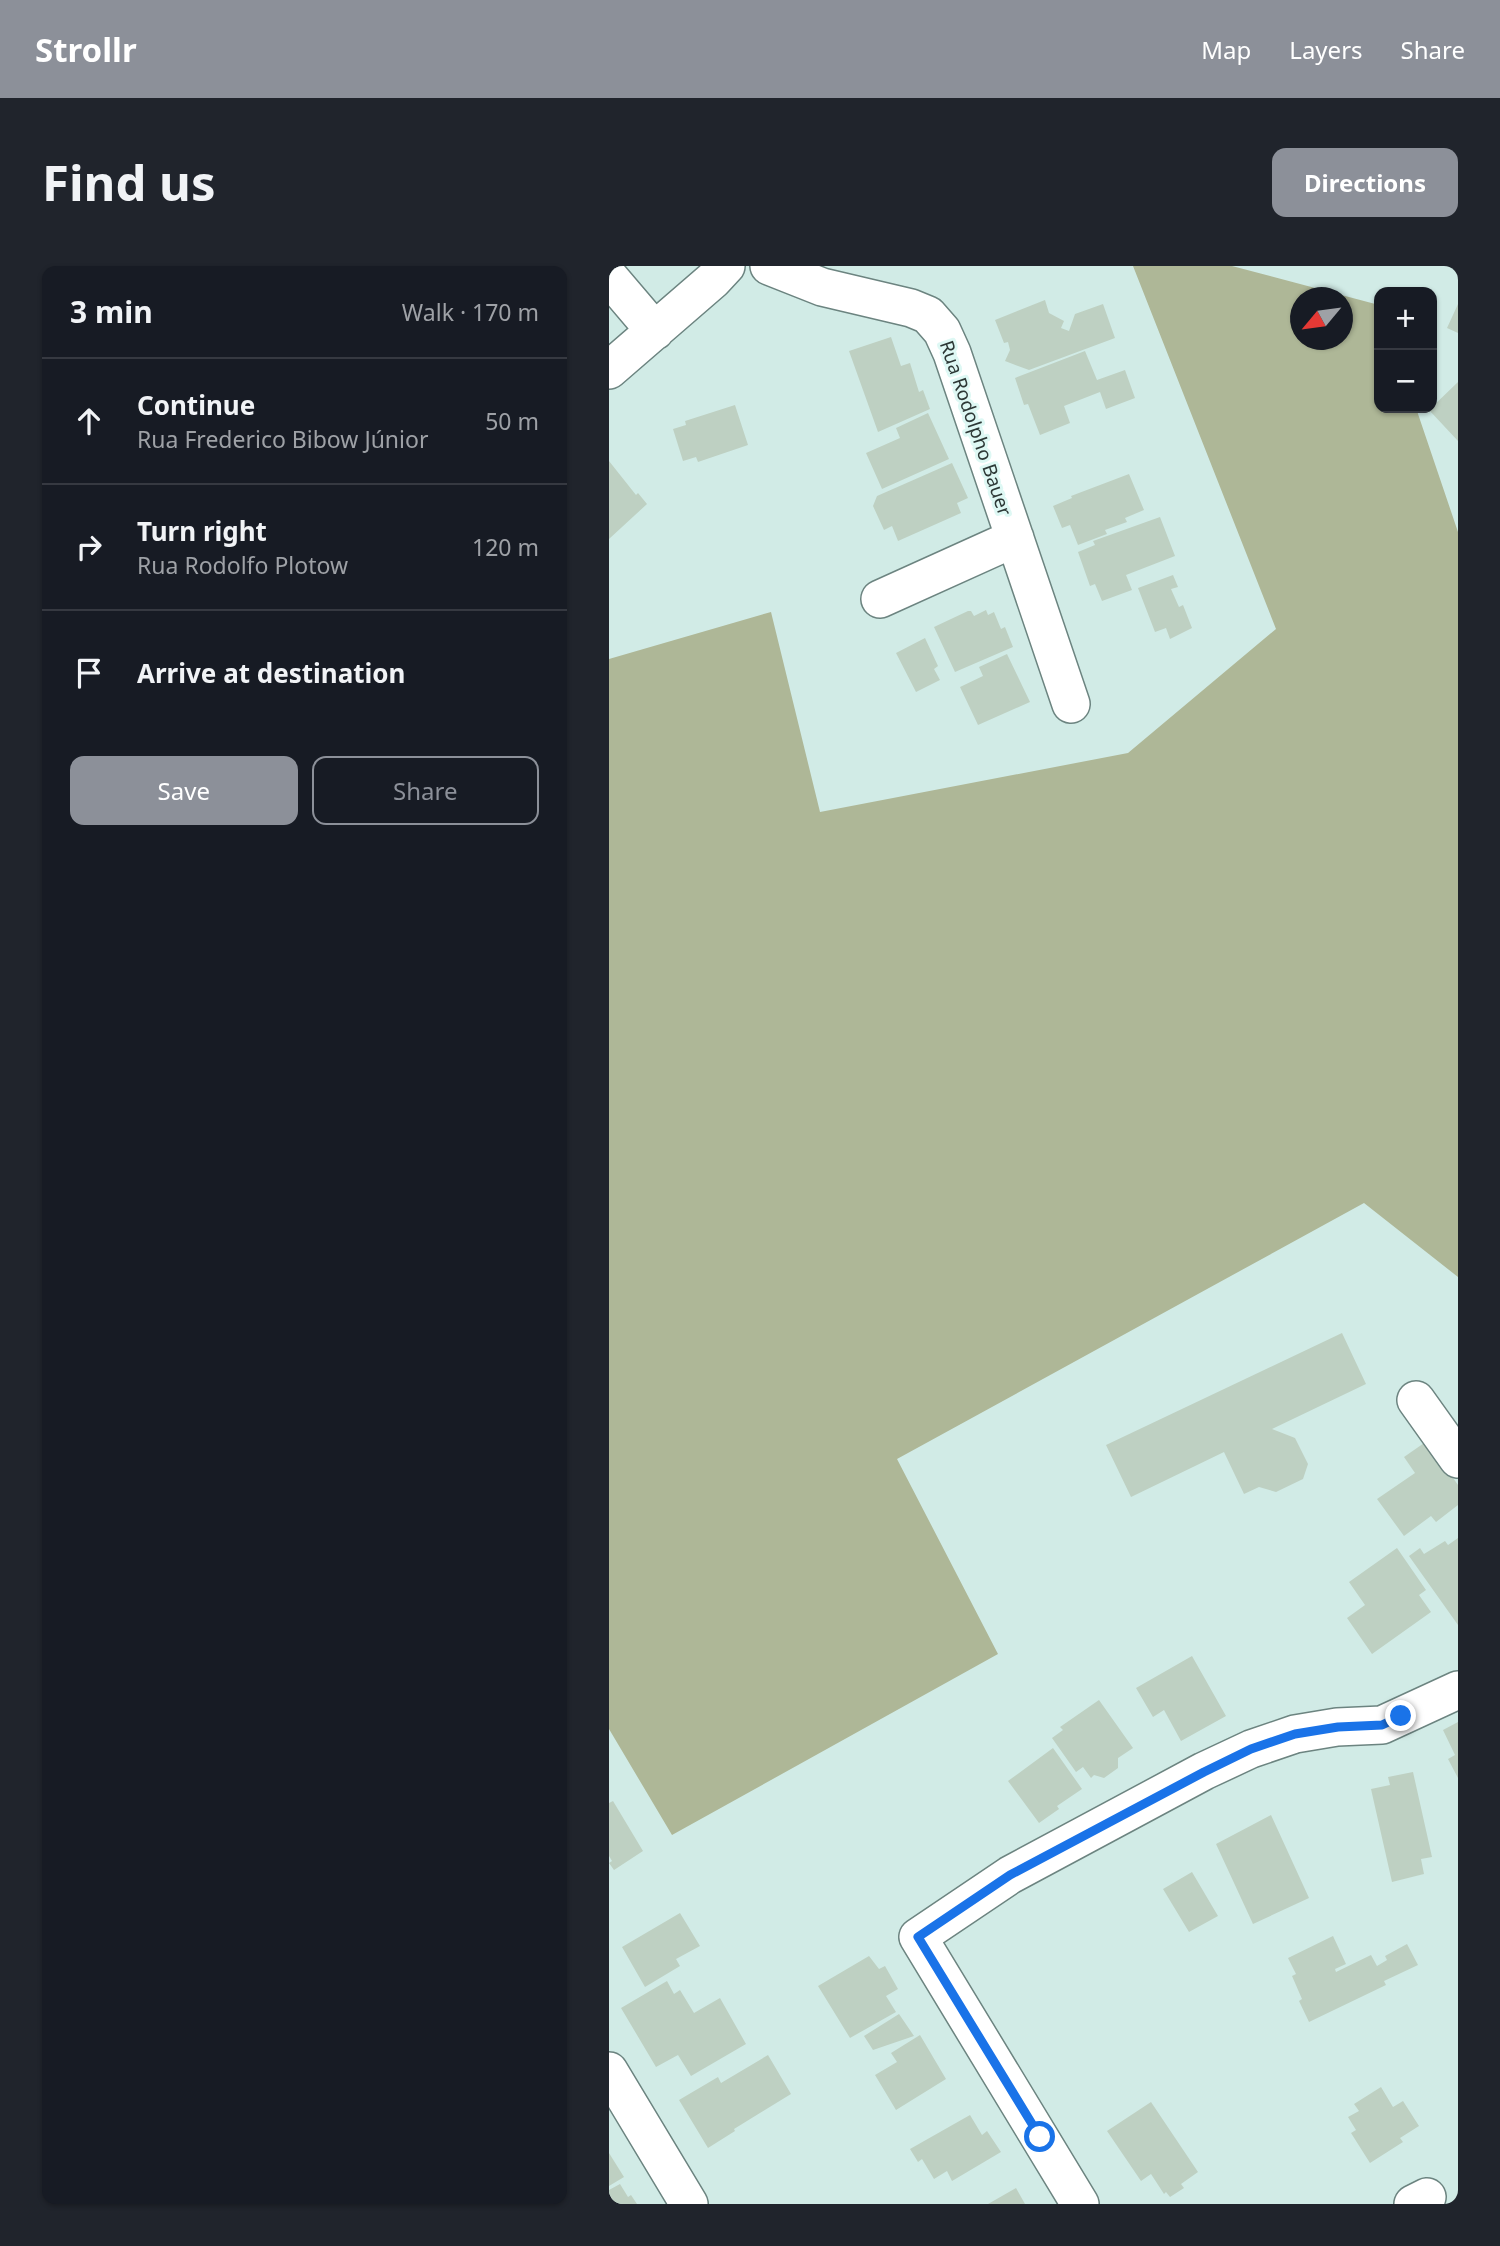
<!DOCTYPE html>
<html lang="en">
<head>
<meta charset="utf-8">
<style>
  body { margin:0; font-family:"Noto Sans",sans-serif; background:#20242c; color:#f1f3f6 }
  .controls { position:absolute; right:21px; top:21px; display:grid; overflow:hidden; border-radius:14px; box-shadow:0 2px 5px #0004 }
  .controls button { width:63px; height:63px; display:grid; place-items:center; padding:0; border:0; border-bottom:2px solid #363941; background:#171b24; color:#f1f3f6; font:35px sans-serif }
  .compass { position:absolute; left:681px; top:21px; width:63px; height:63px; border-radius:50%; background:#171b24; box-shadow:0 2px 5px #0004; rotate:241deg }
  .stop { position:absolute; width:21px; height:21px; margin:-16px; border:5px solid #1a73e8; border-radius:50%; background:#fff }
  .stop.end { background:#1a73e8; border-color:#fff; box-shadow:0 2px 7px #0008 }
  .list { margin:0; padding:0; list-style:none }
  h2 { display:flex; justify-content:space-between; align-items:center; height:91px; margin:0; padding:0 28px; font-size:30px }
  h2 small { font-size:23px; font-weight:400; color:#9ea1a6 }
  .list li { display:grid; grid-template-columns:46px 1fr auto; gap:21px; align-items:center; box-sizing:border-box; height:126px; padding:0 28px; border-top:2px solid #363941 }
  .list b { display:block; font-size:26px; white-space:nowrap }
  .list p { margin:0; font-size:23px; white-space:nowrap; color:#9ea1a6 }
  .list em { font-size:23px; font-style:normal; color:#9ea1a6 }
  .actions { display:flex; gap:14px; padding:21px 28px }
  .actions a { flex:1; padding:16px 0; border:2px solid #8c9099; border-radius:14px; text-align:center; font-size:24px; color:#8c9099 }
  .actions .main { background:#8c9099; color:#fff }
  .icon { flex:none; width:38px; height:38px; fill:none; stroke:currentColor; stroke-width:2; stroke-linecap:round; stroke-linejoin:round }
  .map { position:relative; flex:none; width:849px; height:1938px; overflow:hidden; border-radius:14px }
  header { display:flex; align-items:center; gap:42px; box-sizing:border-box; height:98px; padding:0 35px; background:#8c9099; color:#fff }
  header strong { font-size:33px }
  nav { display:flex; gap:38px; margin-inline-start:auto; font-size:24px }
  .intro { display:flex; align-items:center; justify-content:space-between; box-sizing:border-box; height:168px; padding:0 42px }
  h1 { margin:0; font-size:49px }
  .button { padding:18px 32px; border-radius:14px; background:#8c9099; color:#fff; font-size:24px; font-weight:700 }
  main { display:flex; gap:42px; padding:0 42px }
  aside { flex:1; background:#171b24; border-radius:14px; box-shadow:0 2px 5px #0004 }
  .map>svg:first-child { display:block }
  .green { fill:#aeb797; fill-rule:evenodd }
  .building { fill:#bed0c2 }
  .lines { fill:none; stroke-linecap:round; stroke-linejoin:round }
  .minor-casing { stroke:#6c8480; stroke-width:40 }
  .minor { stroke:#fff; stroke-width:37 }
  .route { stroke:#1a73e8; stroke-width:9 }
  .labels { text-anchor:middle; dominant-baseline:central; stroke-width:6; stroke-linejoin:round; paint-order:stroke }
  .street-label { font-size:19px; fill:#2d3836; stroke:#def8f4 }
</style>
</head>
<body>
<header>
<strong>Strollr</strong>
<nav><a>Map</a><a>Layers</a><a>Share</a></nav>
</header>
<div class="intro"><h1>Find us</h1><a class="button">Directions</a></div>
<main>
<aside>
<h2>3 min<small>Walk · 170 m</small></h2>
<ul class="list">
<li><svg class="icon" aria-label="ahead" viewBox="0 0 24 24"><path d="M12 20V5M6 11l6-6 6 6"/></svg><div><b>Continue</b><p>Rua Frederico Bibow Júnior</p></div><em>50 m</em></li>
<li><svg class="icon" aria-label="right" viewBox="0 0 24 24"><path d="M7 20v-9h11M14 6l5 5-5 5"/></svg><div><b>Turn right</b><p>Rua Rodolfo Plotow</p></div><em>120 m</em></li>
<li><svg class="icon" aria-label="arrive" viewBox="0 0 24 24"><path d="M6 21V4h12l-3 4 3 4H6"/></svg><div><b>Arrive at destination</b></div></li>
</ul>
<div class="actions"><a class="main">Save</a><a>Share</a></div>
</aside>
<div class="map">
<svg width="849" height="1938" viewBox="0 0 849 1938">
  <rect width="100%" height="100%" fill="#d1ebe6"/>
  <!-- green -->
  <path class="green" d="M524,0H623L770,39V142H807L849,266V1011L755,937L288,1193L389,1388L63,1569L0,1463V393L162,346L211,546L519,487L667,363ZM692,32H734V74H692Z"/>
  <!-- building -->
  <path class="building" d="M436,34L440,47L455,55L452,62L460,65L466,48L494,38L506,72L420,104L396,95L401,84L399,76L395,77L386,54Z
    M849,38V67L838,62Z
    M282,71L292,100L301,97L310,126L314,124L321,143L269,166L240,85Z
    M476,85L488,114L516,104L526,132L497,143L491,126L455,140L461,157L431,169L419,138L415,139L406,112Z
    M849,116V175L820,144Z
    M126,139L139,179L89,196L87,191L74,195L64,163L77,159L76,155Z
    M319,147L340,193L273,223L257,187L291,172L287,162Z
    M0,195L27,229L29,227L38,238L0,273Z
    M343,197L359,232L348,237L352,247L289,275L283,260L275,264L264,240L268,230Z
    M520,208L535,244L516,252L518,256L496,264L498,268L469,279L461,259L453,262L444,240L463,232L462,230Z
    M551,251L566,290L517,309L523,324L493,335L486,318L481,320L469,286L486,279L484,275Z
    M564,309L569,321L562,323L570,341L574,339L583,362L561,373L557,362L546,366L529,322Z
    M377,344L379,349L385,346L392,363L396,361L404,381L346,406L325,361L359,345H362L365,350Z
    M316,372L329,400L325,403L331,414L307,426L287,387Z
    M398,388L421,436L369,459L351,421L374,410L370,401Z
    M733,1067L757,1118L663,1163L686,1172L699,1198L694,1213L667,1226L650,1221L635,1228L615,1186L522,1231L497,1179Z
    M818,1175L849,1219V1239L827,1256L822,1250L795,1270L768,1233L806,1207L795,1191Z
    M849,1272V1359L800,1290L811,1282L815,1288L836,1275L839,1279Z
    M788,1282L817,1324L810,1329L822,1346L763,1388L738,1352L756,1339L740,1316Z
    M583,1390L617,1450L572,1475L555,1444L544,1451L527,1422Z
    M490,1434L524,1482L509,1492V1502L495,1512L485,1509L482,1512L474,1501L467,1506L443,1472L454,1464L451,1461Z
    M849,1456V1512L839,1493L846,1489L834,1464Z
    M444,1482L473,1523L448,1540L450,1543L430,1557L399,1515Z
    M804,1506L823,1591L812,1593L815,1608L783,1616L762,1523L781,1519L779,1511Z
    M4,1535L34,1585L5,1604L0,1597L3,1595L0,1590V1537Z
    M662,1549L700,1632L644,1658L607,1578Z
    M583,1606L609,1650L580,1666L554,1623Z
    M71,1647L91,1680L67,1693L71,1700L36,1721L13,1681Z
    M724,1670L737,1698L726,1703L727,1706L762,1689L768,1700L778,1694L776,1690L798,1678L809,1699L775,1715L777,1719L700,1756L690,1735L693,1733L683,1710L687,1708L679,1692Z
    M260,1690L270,1703L276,1700L289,1723L277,1730L287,1746L241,1772L209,1720Z
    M58,1715L65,1728L71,1724L85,1747L111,1732L137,1778L82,1810L69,1789L47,1801L12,1742Z
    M290,1748L305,1770L264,1784L255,1770Z
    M311,1769L337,1813L287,1844L266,1809L288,1796L282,1787Z
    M159,1789L182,1828L125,1863L126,1865L99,1882L70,1834L109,1811L112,1817Z
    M772,1821L784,1841L794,1835L810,1860L791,1872L794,1876L761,1897L742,1867L747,1864L739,1851L750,1845L745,1838Z
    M542,1836L589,1906L572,1918L575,1922L561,1931L557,1926L555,1928L542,1908L532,1915L498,1865Z
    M361,1849L373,1869L378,1865L392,1886L343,1915L338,1905L325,1913L313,1893L309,1896L301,1883Z
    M0,1887L15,1911L0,1920Z
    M11,1918L19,1931L22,1929L28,1938H0V1924Z
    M407,1922L416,1938H379Z"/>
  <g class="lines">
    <!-- minor casing -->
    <g class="minor-casing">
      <path id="minor" d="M160,0L213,21L302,42L319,49L333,65L343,87L462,438
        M0,11L46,65
        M0,104L104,14L117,0
        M271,333L406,272
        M807,1134L849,1193
        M0,1805L80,1938
        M471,1938L309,1671L401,1609L595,1505L642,1483L686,1468L728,1461L773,1459L849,1424
        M804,1938L818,1931"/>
    </g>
    <!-- minor -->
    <use href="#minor" class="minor"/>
  </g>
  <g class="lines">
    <!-- route -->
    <path class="route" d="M431,1871L309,1671L401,1609L595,1506L642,1483L686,1468L729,1461L773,1459L792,1450"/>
  </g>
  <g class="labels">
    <!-- street labels -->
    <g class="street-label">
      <text transform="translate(367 162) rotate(71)">Rua Rodolpho Bauer</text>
    </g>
  </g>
</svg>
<div class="controls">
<button>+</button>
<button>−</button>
</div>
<svg class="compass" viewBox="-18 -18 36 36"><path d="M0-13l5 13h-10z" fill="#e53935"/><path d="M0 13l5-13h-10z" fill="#9ea1a6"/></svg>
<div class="stop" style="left:431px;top:1871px"></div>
<div class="stop end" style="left:792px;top:1450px"></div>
</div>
</main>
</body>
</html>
